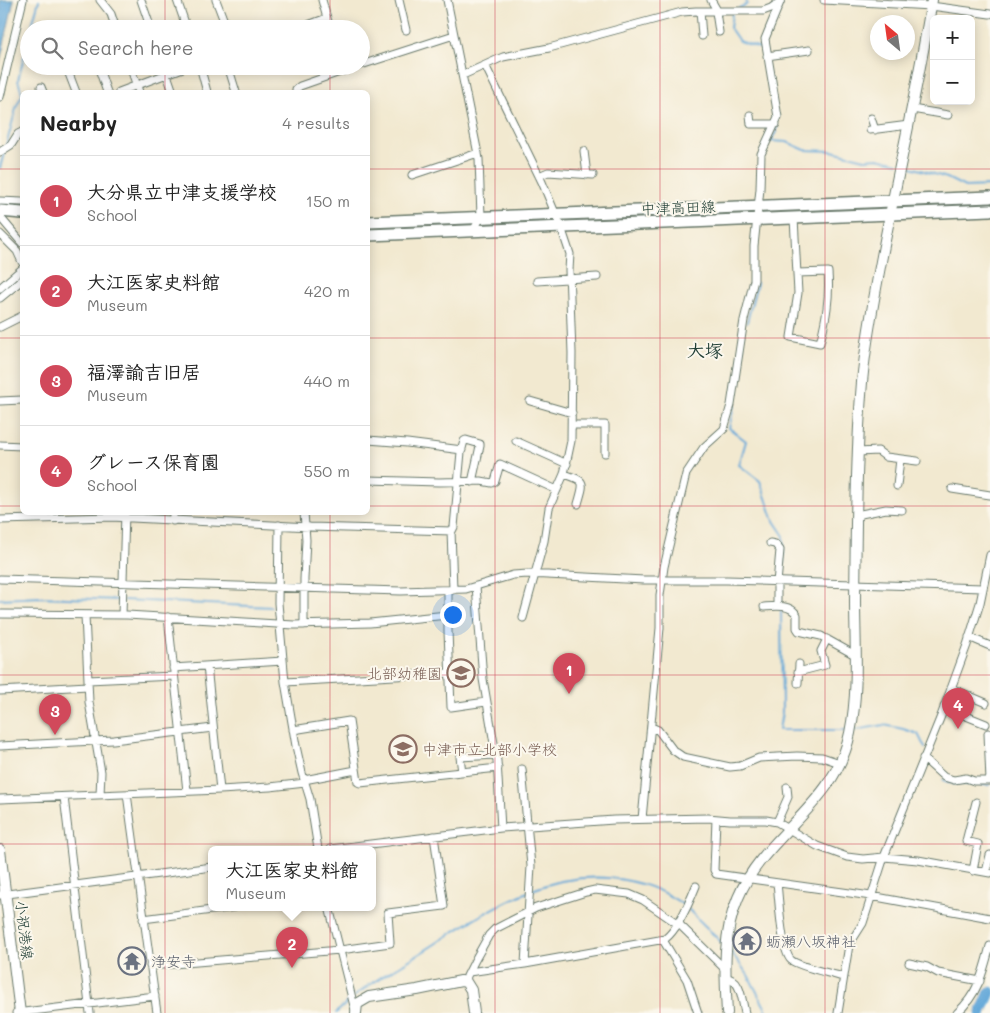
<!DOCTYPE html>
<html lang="en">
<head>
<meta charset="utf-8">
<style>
  body { margin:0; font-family:Mali,"Klee One",sans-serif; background:#f6f6f6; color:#222 }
  .controls { position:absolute; right:15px; top:15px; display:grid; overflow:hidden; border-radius:8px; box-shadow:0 2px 12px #0003 }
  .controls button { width:45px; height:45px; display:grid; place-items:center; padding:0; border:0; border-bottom:1px solid #e0e0e0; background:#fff; color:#222; font:25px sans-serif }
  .compass { position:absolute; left:870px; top:15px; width:45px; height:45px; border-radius:50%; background:#fff; box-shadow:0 2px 12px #0003; rotate:331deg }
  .you { position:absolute; left:452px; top:614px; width:18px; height:18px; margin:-12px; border:4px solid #fff; border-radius:50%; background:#1a73e8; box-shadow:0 0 0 8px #1a73e833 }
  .badge { display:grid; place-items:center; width:32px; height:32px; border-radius:50%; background:#d1495b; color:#fff; font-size:16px; font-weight:700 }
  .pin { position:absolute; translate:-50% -41px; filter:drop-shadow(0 1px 2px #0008) }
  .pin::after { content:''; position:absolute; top:26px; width:18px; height:15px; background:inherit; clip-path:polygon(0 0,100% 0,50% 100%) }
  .popup { position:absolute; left:208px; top:846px; width:168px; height:65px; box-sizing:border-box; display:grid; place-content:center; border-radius:8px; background:#fff; filter:drop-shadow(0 1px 4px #0005); font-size:16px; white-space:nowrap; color:#767676 }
  .popup b { font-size:19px; color:#222 }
  .popup::after { content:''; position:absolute; left:50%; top:100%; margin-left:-10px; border:10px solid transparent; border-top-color:#fff }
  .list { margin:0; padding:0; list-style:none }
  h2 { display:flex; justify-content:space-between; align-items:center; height:65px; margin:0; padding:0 20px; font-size:21px }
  h2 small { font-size:16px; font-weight:400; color:#767676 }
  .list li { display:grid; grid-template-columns:32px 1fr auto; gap:15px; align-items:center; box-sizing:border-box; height:90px; padding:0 20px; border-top:1px solid #e0e0e0 }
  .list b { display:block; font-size:19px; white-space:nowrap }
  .list p { margin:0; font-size:16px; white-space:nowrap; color:#767676 }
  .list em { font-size:16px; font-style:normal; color:#767676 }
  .icon { flex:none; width:28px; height:28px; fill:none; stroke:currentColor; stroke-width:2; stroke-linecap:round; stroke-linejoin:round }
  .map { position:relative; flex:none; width:990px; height:1013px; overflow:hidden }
  .search { position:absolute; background:#fff; box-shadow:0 2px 12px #0003; left:20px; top:20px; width:350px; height:55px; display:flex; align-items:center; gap:12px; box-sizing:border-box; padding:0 18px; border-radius:28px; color:#767676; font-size:19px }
  .panel { position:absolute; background:#fff; box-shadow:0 2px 12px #0003; left:20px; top:90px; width:350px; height:425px; border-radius:8px }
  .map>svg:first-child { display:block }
  .water { fill:#63a8d9; stroke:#417286 }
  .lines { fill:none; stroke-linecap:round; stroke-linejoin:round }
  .stream { stroke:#63a8d9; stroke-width:2 }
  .river { stroke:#63a8d9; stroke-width:11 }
  .street-casing { stroke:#69796b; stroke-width:9 }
  .secondary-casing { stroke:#69796b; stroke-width:12 }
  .primary-casing { stroke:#69796b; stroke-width:14 }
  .street { stroke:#fff; stroke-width:7 }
  .secondary { stroke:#fff; stroke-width:10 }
  .primary { stroke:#fff; stroke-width:11 }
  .grid { fill:none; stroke:#d1495b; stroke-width:1; stroke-opacity:0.55 }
  .labels { text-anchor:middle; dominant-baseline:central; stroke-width:4; stroke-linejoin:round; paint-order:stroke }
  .street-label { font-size:15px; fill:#1f3d34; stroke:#fbf7ec }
  .education-label { font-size:15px; fill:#785e54; stroke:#fbf7ec; text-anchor:end }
  .worship-label { font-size:15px; fill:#5b616d; stroke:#fbf7ec; text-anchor:start }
  .quarter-label { font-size:18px; font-weight:bold; fill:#1f3d34; stroke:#fbf7ec }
</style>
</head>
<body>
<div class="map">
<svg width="990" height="1013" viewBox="0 0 990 1013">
  <rect width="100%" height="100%" fill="#fbf7ec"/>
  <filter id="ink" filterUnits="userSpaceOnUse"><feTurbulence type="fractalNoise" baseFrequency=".02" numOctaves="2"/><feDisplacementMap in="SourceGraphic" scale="10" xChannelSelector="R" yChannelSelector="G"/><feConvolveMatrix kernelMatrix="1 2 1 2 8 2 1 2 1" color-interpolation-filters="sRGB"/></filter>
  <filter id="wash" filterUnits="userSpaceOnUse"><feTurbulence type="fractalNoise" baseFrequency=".0096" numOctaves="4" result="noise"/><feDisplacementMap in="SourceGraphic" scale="20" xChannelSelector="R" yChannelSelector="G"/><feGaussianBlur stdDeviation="1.12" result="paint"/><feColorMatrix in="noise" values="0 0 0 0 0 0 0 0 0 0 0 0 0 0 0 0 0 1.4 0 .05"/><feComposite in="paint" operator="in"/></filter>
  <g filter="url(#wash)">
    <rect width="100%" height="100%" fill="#f2e9d0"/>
    <!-- water -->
    <path class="water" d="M0,0H14L0,62Z"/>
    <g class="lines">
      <!-- stream -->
      <path class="stream" d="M739,8L747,4L746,0
        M732,14L730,28L739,41L763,49L764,50
        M31,29L39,0
        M22,94L18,80L29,38
        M771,141L787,142L805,150L832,151L865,159L878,158L898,163
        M770,142L776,132L777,126
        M6,146L17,105L22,95
        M905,165L947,178L965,187L990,186
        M0,168L4,153
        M747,322L757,283
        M741,363L743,346
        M734,405L729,428L746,441L739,465L760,481L774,521L784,536V561L781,576
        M781,588V604
        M0,599L40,597L120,600
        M124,600L272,607
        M781,610L782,712L779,730H848
        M855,730L884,725L903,729L918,734L925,748
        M943,780L955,784L990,785
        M532,890C583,870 640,873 685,906
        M688,909L722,943
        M731,952L748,975L768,1013
        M355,996C380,975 410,961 438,942C467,923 496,905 528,892
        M336,1013L351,999"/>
      <!-- river -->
      <path class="river" d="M981,1013L990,992"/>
    </g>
  </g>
  <g filter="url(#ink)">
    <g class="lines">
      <!-- street casing -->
      <g class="street-casing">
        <path id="street" d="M100,0L111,14L116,29
          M141,0L151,29
          M177,0L187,29
          M216,0L227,29
          M322,0L330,29
          M399,0L406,30
          M447,0L479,159L481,217L473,231
          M711,0L718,12
          M824,0L931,6L990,14
          M700,11L702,36
          M716,12L719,32
          M297,29L327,18
          M767,56L809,50
          M361,65L454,35
          M485,65L542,182L561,227L570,254L569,270L572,353L571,441L564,474L549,508L544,541L523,618
          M66,66L76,92
          M98,66L107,92
          M130,66L139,92
          M164,66L173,92
          M200,66L207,92
          M228,66L236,92
          M463,75L503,57L549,48L682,12L696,11H763L771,8L778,3
          M41,87L43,92
          M119,92L188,66
          M296,92V89L300,86L357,66
          M0,97L23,0
          M912,109L948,115
          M750,115L751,124H776
          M871,118L875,130
          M870,130L909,125
          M584,151L587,175
          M0,152L11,145L18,134L22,132
          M412,175L478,153
          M539,176L548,172L593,175
          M0,201L22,202
          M0,217L22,243
          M794,218L798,293L791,337L820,343C826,319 830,298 828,272L797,273
          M0,234L17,251L22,262
          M537,281L597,277
          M0,288L22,269
          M0,298L22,280
          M0,327L22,316
          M0,401L22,400
          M530,401L572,413
          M572,425H605V453
          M368,440L407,443L462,450
          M516,441L567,464
          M0,445L22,446
          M858,452L878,451L886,457L917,461
          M564,474C587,481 584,482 578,504
          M368,480L439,482L481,481L492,483L495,481L500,464L557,490
          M897,486L900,459
          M952,489L990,495
          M304,512L306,540L304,579V625
          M856,515L886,509L902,510
          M0,520L112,517L310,527L452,531L454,527L461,452L464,441L466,440L480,444V446L472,482
          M173,521V512
          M279,525L278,603L285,682L296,746L302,773L310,799L318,849
          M451,530L453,590
          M770,543L775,544L780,550L777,583V606
          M0,579L401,591L466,589L513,575L528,574L644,580H727L983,588
          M476,586L483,679L497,761L501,828
          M448,590V631L451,707L486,702
          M764,607C776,606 790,604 797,615V628L799,631L821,636L855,655
          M0,614L127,615L294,625L370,623L447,615
          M85,615L89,702L101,772L100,795
          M122,615L125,512
          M168,617L187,791
          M969,637L990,646
          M207,666L220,790
          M173,668L283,661
          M798,672L825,665L821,651L827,639
          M88,680L174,676
          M285,682L450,673
          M798,683L799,664
          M951,688L986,703
          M0,691L88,686
          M944,707L986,724
          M651,727L658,730L673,750L683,757L730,767L740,766L759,758L797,756L822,757L840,763
          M293,730L349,721L358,782L360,783L498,768
          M0,746L113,740L213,728
          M923,758L944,777L954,780L966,778L974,781H990L988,733
          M522,769L531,866L525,964
          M462,772L460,757L496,755
          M304,780L356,770
          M127,794L157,1013
          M64,797L90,1013
          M0,799L220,790L270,787L305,783
          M642,819L660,628V595L664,567L686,474L704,447L724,429L731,405L744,320L754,280V246L760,189L761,154L778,117L765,39L781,0
          M716,819L714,870L716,874L871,896L990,918
          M777,822L788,797L787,787
          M330,849L501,828L614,820L708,818L730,820H766L777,822L817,846L847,857L863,859L884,857L918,860L990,873
          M973,871L978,844L966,841L976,802
          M986,872L990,855
          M777,883C779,898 781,951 791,960C799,967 831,973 843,977
          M0,895L212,867
          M329,907L355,1010
          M143,919L235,907
          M663,940L687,980L698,1013
          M909,963L927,967L938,973L980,981
          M150,966L340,950L390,943L388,913L444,906L434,836
          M469,972L525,964L665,939C677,930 690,901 696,886
          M726,978C741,978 742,1001 745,1013
          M466,982L467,976L475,960L489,935L495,929L536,908L586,892L595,890L629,894L643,900L681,926L726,970
          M16,1013L155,996
          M838,1013L849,945L863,923L884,857L941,716L967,645L980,603L990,555
          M957,1013C978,994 983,973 990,946"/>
      </g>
      <!-- secondary casing -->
      <g class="secondary-casing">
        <path id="secondary" d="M0,850L20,1013
          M356,1013L357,1004L369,997L417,990L461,981L466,982L471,990L474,1013
          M727,1013C725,974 722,935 738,898C765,833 835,807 850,733C859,690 855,644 855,600C856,527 856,454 862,382C866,339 874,298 882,256C898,171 918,86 932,0"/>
      </g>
      <!-- primary casing -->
      <g class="primary-casing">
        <path id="primary" d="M0,211L22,213
          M368,222L990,197
          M368,235L990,210"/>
      </g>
      <!-- street -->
      <use href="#street" class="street"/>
      <!-- secondary -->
      <use href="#secondary" class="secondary"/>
      <!-- primary -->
      <use href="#primary" class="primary"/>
    </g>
  </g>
  <!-- grid -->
  <path class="grid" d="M165,0V29M330,0V29M495,0V1013M660,0V1013M825,0V1013M165,66V92M330,66V92M0,169H22M368,169H990M0,338H22M368,338H990M0,506H22M368,506H990M165,512V1013M330,512V1013M0,675H990M0,844H990"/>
  <!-- icons -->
  <defs>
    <g id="school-ring" transform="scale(1.4375)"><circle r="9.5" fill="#fbf7ec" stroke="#8d6e63" stroke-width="1.5"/><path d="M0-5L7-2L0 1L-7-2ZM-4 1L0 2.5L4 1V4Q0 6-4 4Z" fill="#8d6e63"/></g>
    <g id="temple-ring" transform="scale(1.4375)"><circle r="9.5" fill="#fbf7ec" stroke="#6b7280" stroke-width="1.5"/><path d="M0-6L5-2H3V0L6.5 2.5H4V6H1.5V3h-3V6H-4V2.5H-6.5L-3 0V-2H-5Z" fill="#6b7280"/></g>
  </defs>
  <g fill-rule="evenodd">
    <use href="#school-ring" x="461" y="673"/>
    <use href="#school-ring" x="403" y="749"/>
    <use href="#temple-ring" x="747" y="941"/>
    <use href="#temple-ring" x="132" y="961"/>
  </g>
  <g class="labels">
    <!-- street labels -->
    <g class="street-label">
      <text transform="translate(678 207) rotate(-2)">中津高田線</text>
      <text transform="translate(25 930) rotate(83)">小祝港線</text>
    </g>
    <!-- education labels -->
    <g class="education-label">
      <text x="442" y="673">北部幼稚園</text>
      <text x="422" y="749" text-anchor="start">中津市立北部小学校</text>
    </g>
    <!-- worship labels -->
    <g class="worship-label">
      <text x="766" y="941">蛎瀬八坂神社</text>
      <text x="151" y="961">浄安寺</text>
    </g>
    <!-- quarter labels -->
    <g class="quarter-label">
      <text x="705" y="350">大塚</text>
    </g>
  </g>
</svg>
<div class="controls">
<button>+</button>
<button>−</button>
</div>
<svg class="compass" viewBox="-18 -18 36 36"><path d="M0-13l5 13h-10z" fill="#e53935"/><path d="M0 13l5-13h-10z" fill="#767676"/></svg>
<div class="you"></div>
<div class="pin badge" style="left:569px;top:694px">1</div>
<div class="pin badge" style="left:292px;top:968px">2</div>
<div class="popup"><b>大江医家史料館</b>Museum</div>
<div class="pin badge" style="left:55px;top:735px">3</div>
<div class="pin badge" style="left:958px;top:729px">4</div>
<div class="search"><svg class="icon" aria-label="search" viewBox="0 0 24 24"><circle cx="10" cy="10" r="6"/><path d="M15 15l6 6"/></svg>Search here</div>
<section class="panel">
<h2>Nearby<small>4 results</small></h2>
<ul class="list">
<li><span class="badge">1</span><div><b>大分県立中津支援学校</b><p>School</p></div><em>150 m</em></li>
<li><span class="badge">2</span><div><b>大江医家史料館</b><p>Museum</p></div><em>420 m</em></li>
<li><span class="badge">3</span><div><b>福澤諭吉旧居</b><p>Museum</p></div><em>440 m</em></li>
<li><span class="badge">4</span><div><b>グレース保育園</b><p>School</p></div><em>550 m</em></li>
</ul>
</section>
</div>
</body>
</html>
